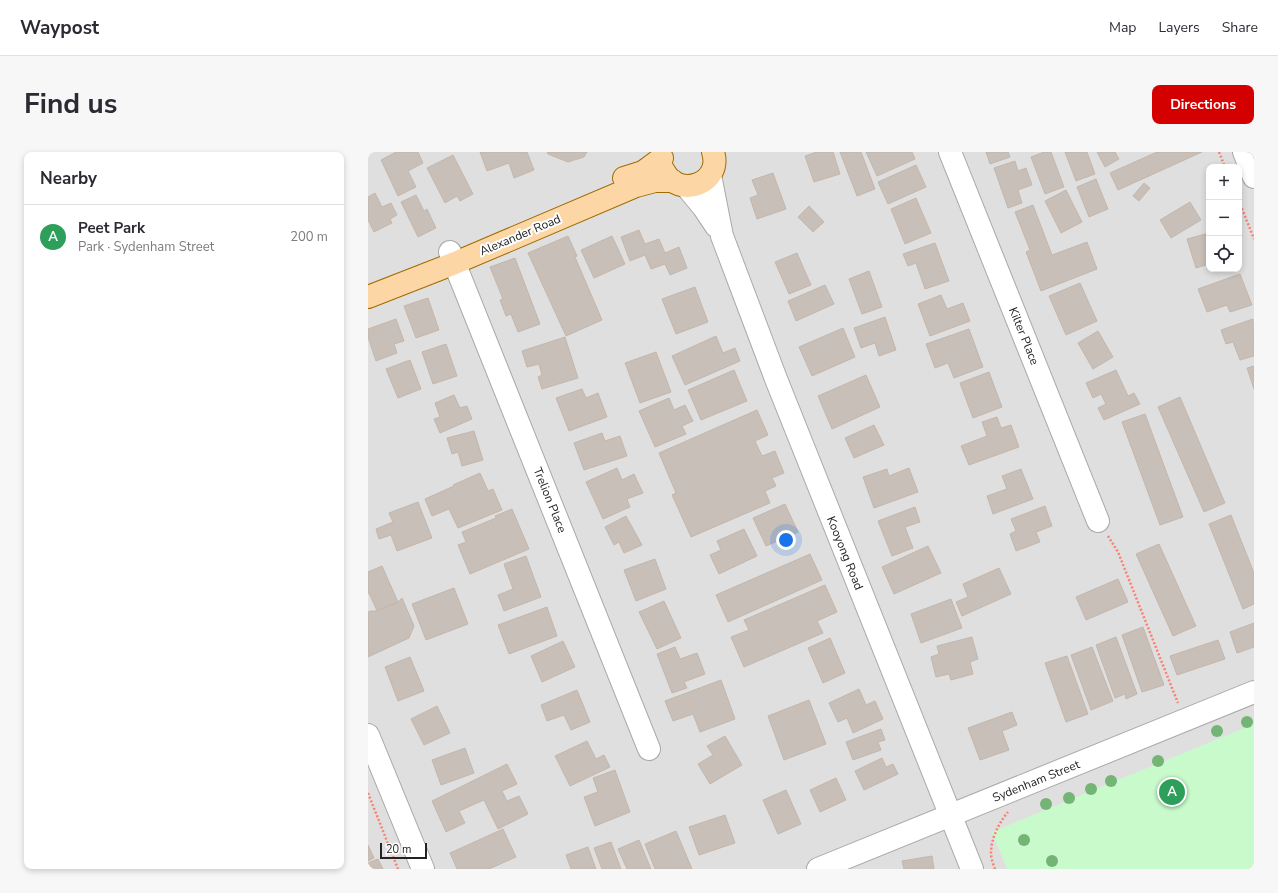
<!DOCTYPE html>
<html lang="en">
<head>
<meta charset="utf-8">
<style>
  body { margin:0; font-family:"Nunito Sans",sans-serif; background:#f7f7f7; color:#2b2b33 }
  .controls { position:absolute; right:12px; top:12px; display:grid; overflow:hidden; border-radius:8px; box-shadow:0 2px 6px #0003 }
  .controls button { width:36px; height:36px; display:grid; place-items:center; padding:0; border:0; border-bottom:1px solid #e1e1e2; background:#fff; color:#2b2b33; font:20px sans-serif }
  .scale { position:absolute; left:12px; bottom:10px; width:47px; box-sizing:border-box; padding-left:4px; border:2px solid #222; border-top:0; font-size:11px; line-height:14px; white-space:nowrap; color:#222; -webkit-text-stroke:3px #fff; paint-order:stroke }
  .you { position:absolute; left:418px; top:388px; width:14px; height:14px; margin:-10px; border:3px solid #fff; border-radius:50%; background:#1a73e8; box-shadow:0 0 0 6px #1a73e833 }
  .badge { display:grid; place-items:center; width:26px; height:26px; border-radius:50%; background:#d40000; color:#fff; font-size:13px; font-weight:700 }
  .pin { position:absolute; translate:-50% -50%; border:2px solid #fff; box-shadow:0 1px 4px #0006 }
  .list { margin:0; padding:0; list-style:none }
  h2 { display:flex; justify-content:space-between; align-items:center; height:52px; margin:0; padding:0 16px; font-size:17px }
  h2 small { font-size:13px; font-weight:400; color:#7c7c81 }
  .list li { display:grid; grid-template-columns:26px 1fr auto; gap:12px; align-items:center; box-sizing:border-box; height:64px; padding:0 16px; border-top:1px solid #e1e1e2 }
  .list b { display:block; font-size:15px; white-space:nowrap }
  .list p { margin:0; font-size:13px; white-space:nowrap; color:#7c7c81 }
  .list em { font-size:13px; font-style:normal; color:#7c7c81 }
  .icon { flex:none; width:22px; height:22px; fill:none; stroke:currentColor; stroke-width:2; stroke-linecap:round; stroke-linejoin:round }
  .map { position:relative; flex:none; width:886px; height:717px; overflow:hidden; border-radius:8px }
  header { display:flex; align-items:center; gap:24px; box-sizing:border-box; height:56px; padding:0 20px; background:#fff; border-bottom:1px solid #e1e1e2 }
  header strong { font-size:19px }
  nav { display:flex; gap:22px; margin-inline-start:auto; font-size:14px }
  .intro { display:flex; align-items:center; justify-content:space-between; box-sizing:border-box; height:96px; padding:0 24px }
  h1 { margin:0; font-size:28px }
  .button { padding:10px 18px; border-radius:8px; background:#d40000; color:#fff; font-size:14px; font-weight:700 }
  main { display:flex; gap:24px; padding:0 24px }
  aside { flex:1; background:#fff; border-radius:8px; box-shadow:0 2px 6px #0003 }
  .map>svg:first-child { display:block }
  .residential { fill:#e0dfdf; fill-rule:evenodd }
  .park { fill:#c8facc }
  .building { fill:#c7bfb8; stroke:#c4b6ab }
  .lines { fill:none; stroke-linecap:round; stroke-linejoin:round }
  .minor-casing { stroke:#a9a9a9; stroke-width:24 }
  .major-casing { stroke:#a06b00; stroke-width:24 }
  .path { stroke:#fa8072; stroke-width:2.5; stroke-dasharray:2 2; stroke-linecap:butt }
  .minor { stroke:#fff; stroke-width:22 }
  .major { stroke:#fcd6a4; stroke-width:22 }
  .tree { fill:#74b475 }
  .labels { text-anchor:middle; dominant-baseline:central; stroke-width:4; stroke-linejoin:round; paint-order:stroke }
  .street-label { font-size:12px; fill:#222; stroke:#fff }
</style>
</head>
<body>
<header>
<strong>Waypost</strong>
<nav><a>Map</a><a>Layers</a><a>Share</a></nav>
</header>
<div class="intro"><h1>Find us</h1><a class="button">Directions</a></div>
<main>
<aside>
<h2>Nearby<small></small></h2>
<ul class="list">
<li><span class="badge" style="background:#2e9e5b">A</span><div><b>Peet Park</b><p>Park · Sydenham Street</p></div><em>200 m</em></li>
</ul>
</aside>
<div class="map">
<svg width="886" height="717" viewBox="0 0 886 717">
  <rect width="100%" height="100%" fill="#f2efe9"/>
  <!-- residential -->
  <path class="residential" d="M0,0H886V717H0ZM841,15H871V117H841Z"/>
  <!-- park -->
  <path class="park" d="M886,572V717H639L624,680Z"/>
  <!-- building -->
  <path class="building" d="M28,0H50L55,11L40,19L48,35L30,44L13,8Z
    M112,0H159L166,18L146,26L141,11L119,19Z
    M179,0H219L216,5L200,10L180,2Z
    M449,0H465L472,22L446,30L437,4Z
    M472,0H493L507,37L489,44Z
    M498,0H544L547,7L509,24Z
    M618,0H640L642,5L622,12Z
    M676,0H683L696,35L677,42L663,5Z
    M697,0H719L727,22L708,29Z
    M729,0H747L751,7L737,15Z
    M789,0H834L750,38L742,21Z
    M85,3L105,42L92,49L89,44L77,51L59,16Z
    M647,9L650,19L658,16L664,33L650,38L654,51L640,56L626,16Z
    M548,13L558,35L520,52L510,30Z
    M405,21L418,57L389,67L382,46L390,43L384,28Z
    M728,27L740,57L721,65L709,35Z
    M776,31L782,36L771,49L765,44Z
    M698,38L714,70L693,81L677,49Z
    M7,41L14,55L23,51L29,63L22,67L24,71L6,80L0,68V45Z
    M48,43L56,59L59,57L68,76L50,85L33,50Z
    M548,46L563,81L537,92L523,57Z
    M822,50L833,68L803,86L792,68Z
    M665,53L684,103L719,90L729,117L673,139L658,100L662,98L647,60Z
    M441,54L456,70L445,80L430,65Z
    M271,78L277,92L291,87L297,101L311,95L319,116L302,123L297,112L283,117L277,103L262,109L253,85Z
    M841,81V112L828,116L819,87Z
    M200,84L209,104L207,105L234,168L198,184L160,101Z
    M244,84L257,112L226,126L213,98Z
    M567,91L581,129L557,137L548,111L540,114L535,102Z
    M429,101L443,133L421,142L407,110Z
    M147,106L172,172L150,180L143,162L138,164L132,148L135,147L122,115Z
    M501,119L514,155L494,162L481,127Z
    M872,122L884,153L862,160L859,153L839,160L830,137Z
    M712,131L729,169L698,183L681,144Z
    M457,133L466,152L428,169L420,149Z
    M327,135L340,170L308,182L294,147Z
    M573,143L579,157L595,151L602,169L562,184L550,152Z
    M60,146L71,178L48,186L36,154Z
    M517,165L528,198L511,204L507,191L493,196L486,176Z
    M28,167L36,189L26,192L29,201L8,209L0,185V177Z
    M885,167L886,204L872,208L865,190L858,192L853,178Z
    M475,176L487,205L444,224L431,195Z
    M601,177L615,215L586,226L580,211L567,216L558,192Z
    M730,179L745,205L725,217L710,191Z
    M348,184L355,201L367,196L372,209L317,233L304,204Z
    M197,185L210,226L174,237L170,225L174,223L171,212L159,215L154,199Z
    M78,192L89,224L65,232L54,200Z
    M288,200L303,240L272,251L257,211Z
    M42,208L53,237L30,246L18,217Z
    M886,214V237L879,216Z
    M366,218L379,249L333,268L320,238Z
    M748,218L760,244L766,241L772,252L736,268L730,256L738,252L733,242L725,246L718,231Z
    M621,220L634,255L605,266L592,231Z
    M498,223L512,255L464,277L450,244Z
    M214,237L218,246L230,241L239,265L201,279L188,246Z
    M86,243L92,256L99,254L104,267L72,281L66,267L72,265L67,251Z
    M812,245L857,351L836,360L790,255Z
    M301,246L306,258L317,253L325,269L314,274L318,282L287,295L271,259Z
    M389,258L400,283L387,289L394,304L407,299L416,321L404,326L408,334L397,339L402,351L323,385L304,343L308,341L291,301Z
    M777,262L815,365L792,373L754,270Z
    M629,265L633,276L643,273L651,295L601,313L593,294L619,284L614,270Z
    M506,273L516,293L486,306L477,286Z
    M106,279L115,308L94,314L90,300L84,302L79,286Z
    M234,281L237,289L252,284L259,304L216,318L206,291Z
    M249,316L254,328L266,322L275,341L259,347L262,355L235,367L218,330Z
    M541,316L550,340L506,356L495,325L519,317L521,324Z
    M653,317L665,347L625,362L619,344L639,337L634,324Z
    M112,321L120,339L125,337L134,358L90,376L81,357L64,364L57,347L86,334L85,333Z
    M50,350L64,386L29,399L23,383L11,387L8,377L25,370L21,361Z
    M417,352L430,380L398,394L385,366Z
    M677,354L684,374L668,380L672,390L648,399L642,382L648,379L643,367Z
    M547,355L552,370L537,375L545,396L524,404L510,369Z
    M144,357L161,397L102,422L90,393L98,390L94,380L128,366L127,364Z
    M863,363L886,421V452L875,457L841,372Z
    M258,364L274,393L256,401L251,390L246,393L237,375Z
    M376,377L389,404L351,422L342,403L353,398L349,389Z
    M791,392L828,474L805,484L768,402Z
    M560,394L573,421L526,442L514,415Z
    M442,402L454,428L360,470L348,443Z
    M158,404L173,445L136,459L130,443L145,437L136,412Z
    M287,407L298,437L268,449L256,418Z
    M14,414L30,450L9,459L1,441L0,442V420Z
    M631,416L643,442L594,464L588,450L600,445L595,432Z
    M750,427L760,450L718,468L708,445Z
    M457,433L469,460L449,469L455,481L376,515L363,485L381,478L376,468Z
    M86,436L100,472L58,488L44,452Z
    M34,446L46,474L41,486L0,505V460L3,459H9L30,450Z
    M583,447L594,476L553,491L543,462Z
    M296,449L313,486L289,497L271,460Z
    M179,455L189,484L141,502L130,473Z
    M886,471V495L869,501L862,480Z
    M775,475L796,533L774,540L754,483Z
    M604,485L610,507L602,510L605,522L583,528L581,522L568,525L563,505L571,502L569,494Z
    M748,485L769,542L758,547L757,542L747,546L728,493Z
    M462,486L477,521L455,531L440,496Z
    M850,488L857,507L809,523L802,504Z
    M195,489L207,515L174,530L163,504Z
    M307,495L312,507L329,501L337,522L316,530L319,536L304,541L289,502Z
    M724,495L745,549L723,558L703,503Z
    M699,504L720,562L698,570L677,511Z
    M42,505L56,539L30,549L17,515Z
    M353,528L367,567L332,580L325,562L305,569L297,549Z
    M491,537L498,553L507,549L515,567L485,581L479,566L470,570L461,551Z
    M209,538L222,570L203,578L196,563L179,569L173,553Z
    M441,548L458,592L416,608L400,564Z
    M69,554L82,581L56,593L43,567Z
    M644,560L649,573L634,579L641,598L612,608L600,576Z
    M513,577L517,588L510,590L513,598L485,608L478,590Z
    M357,584L374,613L342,632L330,612L345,603L339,594Z
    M219,589L228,607L236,603L242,615L202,634L187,604Z
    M97,596L106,621L73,633L64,608Z
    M514,606L518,615L525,612L530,622L496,638L487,619Z
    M139,612L149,632L134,639L139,649L151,644L160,662L130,677L116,648L91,659L97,671L78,680L64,649Z
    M247,618L262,660L227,674L216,645L230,640L225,626Z
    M468,626L478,648L452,660L442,638Z
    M418,638L433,672L410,682L395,648Z
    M357,663L367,691L331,703L321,675Z
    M135,677L148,705L121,717H89L82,701Z
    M308,679L324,717H287L277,692Z
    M271,688L283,717H259L250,697Z
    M243,690L253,717H234L226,696Z
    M0,693L6,706L0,709Z
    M220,695L228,717H203L198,703Z
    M564,704L566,717H536L534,709Z
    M10,707L15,717H0V711Z"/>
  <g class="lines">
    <!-- minor casing -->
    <g class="minor-casing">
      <path id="minor" d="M582,0L730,369
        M876,0L886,25
        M342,23L354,84L408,227L604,717
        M318,34L336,56L348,74
        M82,100L281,597
        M0,583L55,717
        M450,717L886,540"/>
    </g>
    <!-- major casing -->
    <g class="major-casing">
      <path id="major" d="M296,19C311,48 355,31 345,0
        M256,26L275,20L294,6
        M0,145L87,111L268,34L287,29H305"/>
    </g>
    <!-- path -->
    <path class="path" d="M851,0L857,15
      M871,49L886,87
      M740,384L750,400L810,551
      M0,641L30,717
      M627,717C625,712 623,706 623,701C623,686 631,671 640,660"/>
    <!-- minor -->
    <use href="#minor" class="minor"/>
    <!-- major -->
    <use href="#major" class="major"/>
  </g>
  <!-- trees -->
  <g class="tree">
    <circle cx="879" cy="570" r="6"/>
    <circle cx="849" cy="579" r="6"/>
    <circle cx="790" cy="609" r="6"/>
    <circle cx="743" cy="629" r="6"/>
    <circle cx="723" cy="637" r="6"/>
    <circle cx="701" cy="646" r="6"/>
    <circle cx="678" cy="652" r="6"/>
    <circle cx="656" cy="688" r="6"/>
    <circle cx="684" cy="709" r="6"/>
  </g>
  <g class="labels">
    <!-- street labels -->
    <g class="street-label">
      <text transform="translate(152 83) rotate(-23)">Alexander Road</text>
      <text transform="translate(656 184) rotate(68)">Kilter Place</text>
      <text transform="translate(182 348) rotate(68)">Trelion Place</text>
      <text transform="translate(477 401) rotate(68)">Kooyong Road</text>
      <text transform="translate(668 629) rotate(-22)">Sydenham Street</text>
    </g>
  </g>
</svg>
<div class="controls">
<button>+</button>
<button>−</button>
<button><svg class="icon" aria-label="locate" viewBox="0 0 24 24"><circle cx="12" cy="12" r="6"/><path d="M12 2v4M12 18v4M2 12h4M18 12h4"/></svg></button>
</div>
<div class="scale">20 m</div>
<div class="you"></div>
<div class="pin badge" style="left:804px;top:640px;background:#2e9e5b">A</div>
</div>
</main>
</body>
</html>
